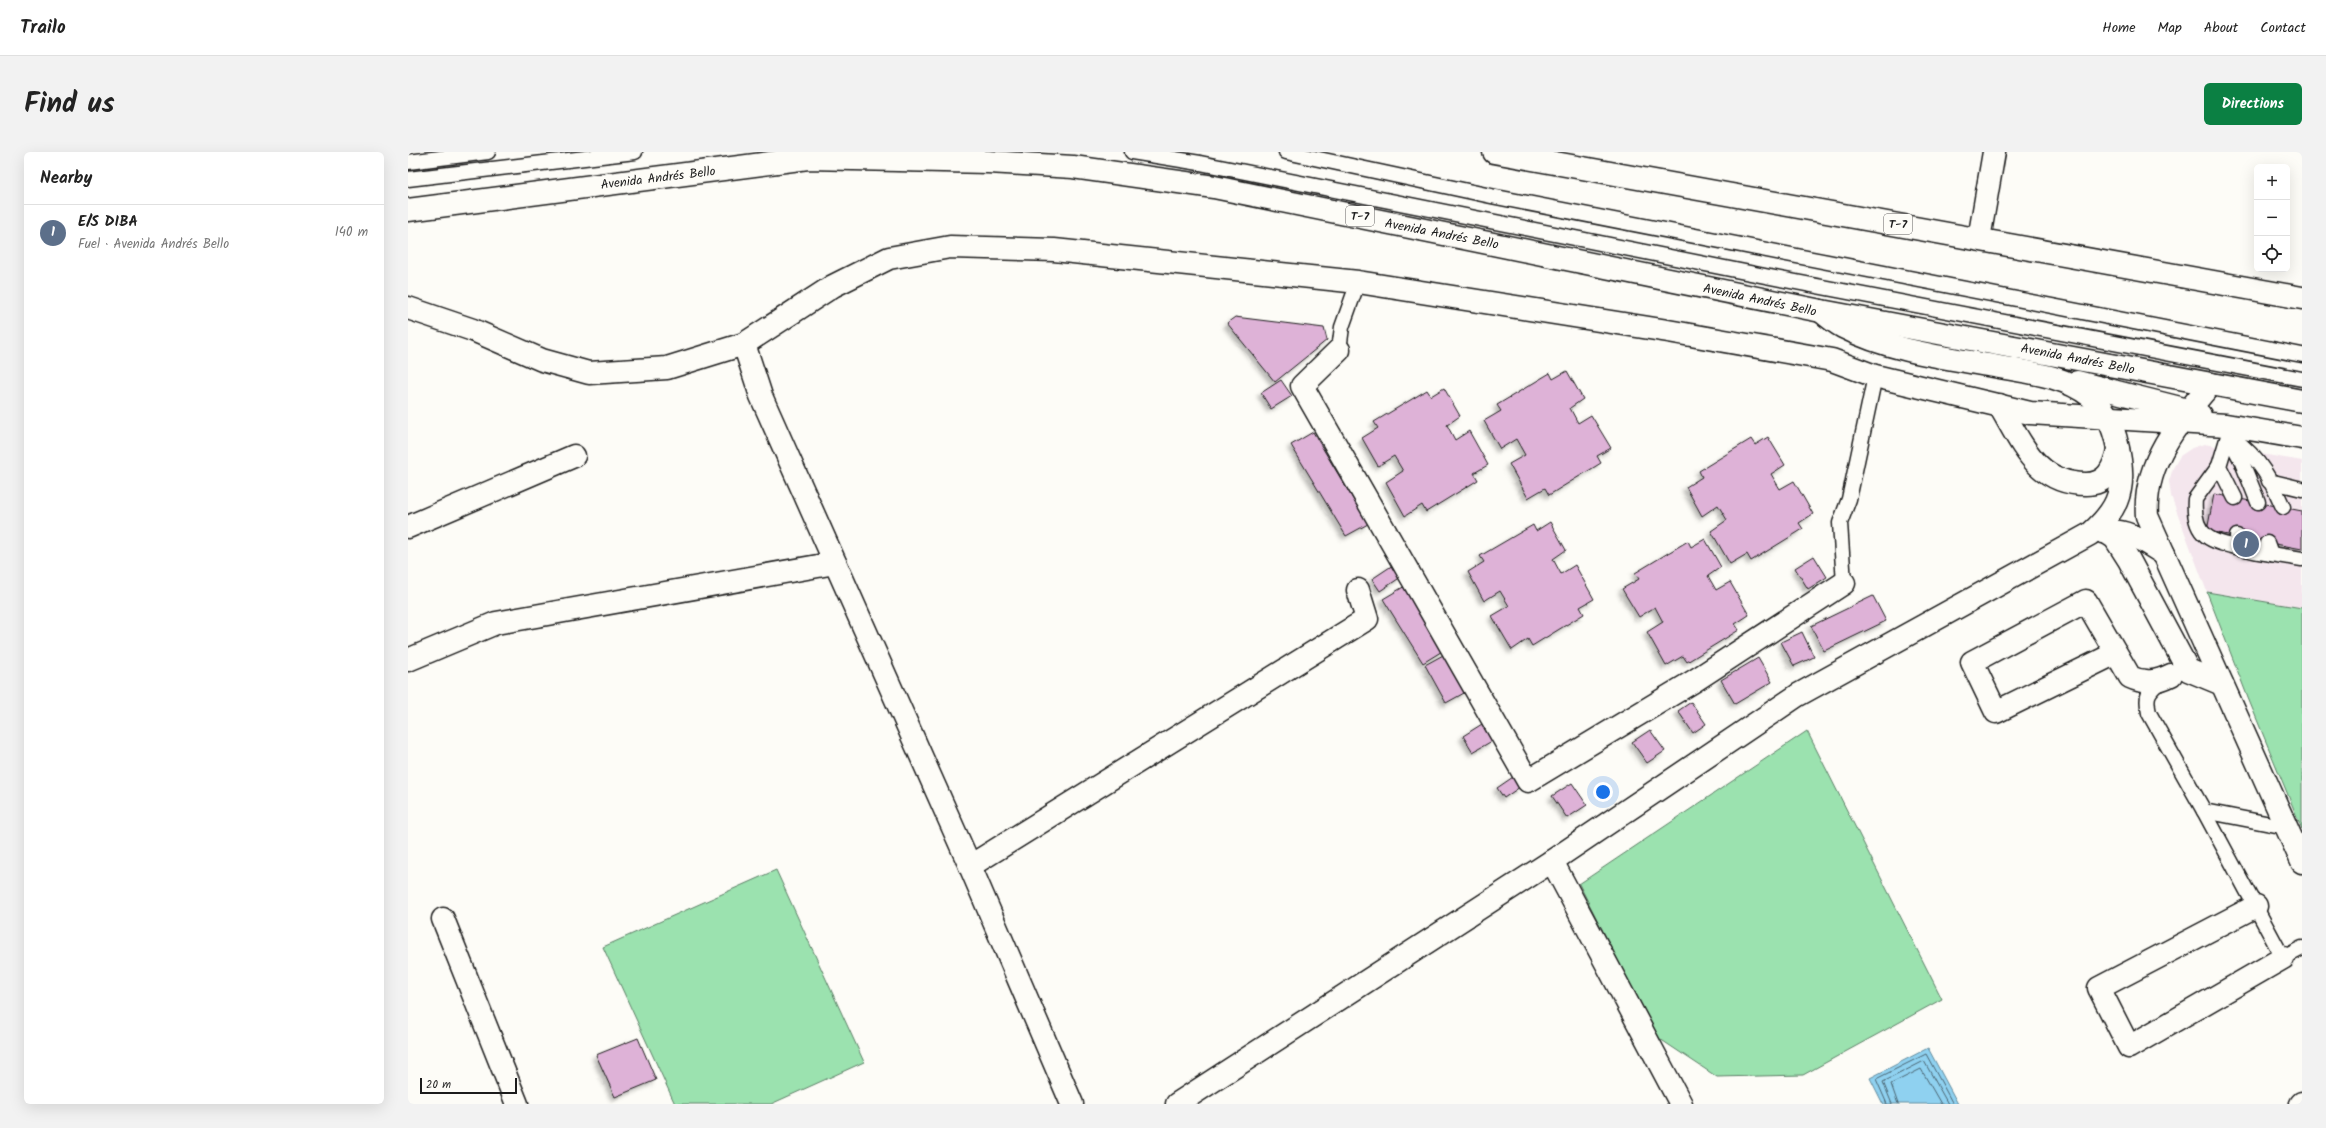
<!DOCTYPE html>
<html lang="en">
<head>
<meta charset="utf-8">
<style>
  body { margin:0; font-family:Kalam,sans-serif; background:#f2f2f2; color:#222 }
  .controls { position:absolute; right:12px; top:12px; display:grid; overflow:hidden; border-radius:6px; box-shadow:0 4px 16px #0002 }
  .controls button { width:36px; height:36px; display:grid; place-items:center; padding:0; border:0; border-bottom:1px solid #e0e0e0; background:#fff; color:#222; font:20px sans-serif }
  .scale { position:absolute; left:12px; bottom:10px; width:97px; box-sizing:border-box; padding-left:4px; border:2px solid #1c1c1c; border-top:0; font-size:11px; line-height:14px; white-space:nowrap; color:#1c1c1c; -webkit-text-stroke:3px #fdfcf7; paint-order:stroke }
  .you { position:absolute; left:1195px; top:640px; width:14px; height:14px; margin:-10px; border:3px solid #fff; border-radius:50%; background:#1a73e8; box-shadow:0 0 0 6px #1a73e833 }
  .badge { display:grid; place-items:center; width:26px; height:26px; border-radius:50%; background:#0b8043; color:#fff; font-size:13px; font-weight:700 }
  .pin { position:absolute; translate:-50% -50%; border:2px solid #fff; box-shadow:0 1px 4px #0006 }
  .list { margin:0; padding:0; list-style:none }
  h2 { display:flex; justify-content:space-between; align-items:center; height:52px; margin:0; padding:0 16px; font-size:17px }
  h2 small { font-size:13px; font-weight:400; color:#767676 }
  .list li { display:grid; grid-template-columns:26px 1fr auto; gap:12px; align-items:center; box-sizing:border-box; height:56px; padding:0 16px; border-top:1px solid #e0e0e0 }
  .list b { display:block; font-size:15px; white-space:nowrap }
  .list p { margin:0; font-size:13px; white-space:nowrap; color:#767676 }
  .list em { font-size:13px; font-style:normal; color:#767676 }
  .icon { flex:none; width:22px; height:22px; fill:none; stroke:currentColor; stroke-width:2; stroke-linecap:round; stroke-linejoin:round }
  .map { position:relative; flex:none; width:1894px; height:952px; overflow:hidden; border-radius:6px }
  header { display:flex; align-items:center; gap:24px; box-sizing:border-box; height:56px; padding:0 20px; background:#fff; border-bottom:1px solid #e0e0e0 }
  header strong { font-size:19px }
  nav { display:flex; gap:22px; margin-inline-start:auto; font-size:14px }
  .intro { display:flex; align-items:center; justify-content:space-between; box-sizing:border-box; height:96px; padding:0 24px }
  h1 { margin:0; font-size:28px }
  .button { padding:10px 18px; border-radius:6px; background:#0b8043; color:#fff; font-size:14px; font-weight:700 }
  main { display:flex; gap:24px; padding:0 24px }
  aside { flex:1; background:#fff; border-radius:6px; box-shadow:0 4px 16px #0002 }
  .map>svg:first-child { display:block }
</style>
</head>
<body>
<header>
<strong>Trailo</strong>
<nav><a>Home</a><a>Map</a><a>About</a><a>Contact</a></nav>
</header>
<div class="intro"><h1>Find us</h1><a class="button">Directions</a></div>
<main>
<aside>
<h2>Nearby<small></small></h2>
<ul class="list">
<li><span class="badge" style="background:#5c6f8a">1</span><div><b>E/S DIBA</b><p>Fuel · Avenida Andrés Bello</p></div><em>140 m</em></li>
</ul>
</aside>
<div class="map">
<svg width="1894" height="952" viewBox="0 0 1894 952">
  <defs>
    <filter id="shadow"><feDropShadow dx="-3.5" dy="3.5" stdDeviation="2" flood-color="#0004"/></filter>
  </defs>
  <rect width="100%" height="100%" fill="#fdfcf7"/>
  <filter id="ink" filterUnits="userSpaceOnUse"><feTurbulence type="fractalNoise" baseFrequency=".025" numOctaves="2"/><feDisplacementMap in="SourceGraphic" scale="8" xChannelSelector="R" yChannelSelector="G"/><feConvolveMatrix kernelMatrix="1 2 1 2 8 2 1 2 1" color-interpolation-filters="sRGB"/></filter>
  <g filter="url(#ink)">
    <polygon fill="#f4e6ed" points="1796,292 1894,309 1894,456 1799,440 1763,344 1761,329 1765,316 1772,304 1784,296"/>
    <g fill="#9be2af" stroke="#5c7f66">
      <polygon points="1799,440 1894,456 1894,677 1840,546"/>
      <polygon points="1399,579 1534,847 1395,923 1309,925 1249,885 1171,732"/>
      <polygon points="368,718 456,910 363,952 267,952 195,795"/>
    </g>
    <polygon fill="#8fd1f0" stroke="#61899b" points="1520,896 1550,952 1475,952 1462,926"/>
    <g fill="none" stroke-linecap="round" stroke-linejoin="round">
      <g stroke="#4a6471" stroke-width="1">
        <polyline points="1479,952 1468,927 1518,902 1545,952"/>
        <polyline points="1484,952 1475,930 1516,909 1540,952"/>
        <polyline points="1490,952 1483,932 1513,917 1533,952"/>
      </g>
    </g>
    <g fill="#deb2d7" stroke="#1c1c1c" filter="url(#shadow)">
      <polygon points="827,165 916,176 919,188 867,230 819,171"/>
      <polygon points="1159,219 1175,247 1162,256 1170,271 1183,263 1203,296 1189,304 1193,311 1141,343 1137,336 1120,346 1101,312 1117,303 1108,287 1092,297 1076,269 1093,259 1089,253 1142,221 1145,227"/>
      <polygon points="873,228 884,244 863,257 853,241"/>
      <polygon points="1036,236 1052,264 1039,273 1047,288 1061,279 1080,313 1066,321 1070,328 1018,360 1014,353 997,364 978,330 995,319 986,304 970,314 954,286 970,276 966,270 1019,238 1023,244"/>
      <polygon points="905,280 960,372 938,384 883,293"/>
      <polygon points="1360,285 1377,313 1363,322 1372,337 1386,329 1405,362 1391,371 1395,377 1343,409 1339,402 1322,412 1303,379 1319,368 1310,353 1294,364 1278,335 1294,325 1291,319 1343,287 1347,293"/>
      <polygon points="1806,342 1894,359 1894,397 1799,379"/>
      <polygon points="1142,370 1158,398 1145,407 1153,422 1167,413 1186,447 1172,455 1176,462 1124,494 1120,487 1104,498 1084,464 1101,454 1092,439 1076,449 1060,420 1076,410 1072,404 1125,373 1128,379"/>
      <polygon points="1297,387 1313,415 1300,424 1308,438 1322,430 1341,463 1327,472 1331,478 1279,510 1275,504 1258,514 1239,480 1255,470 1247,455 1231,465 1214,437 1231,427 1227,421 1280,389 1283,395"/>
      <polygon points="1406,404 1419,425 1400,437 1387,416"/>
      <polygon points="985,413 993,425 972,439 964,427"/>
      <polygon points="997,434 1036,498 1015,511 975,447"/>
      <polygon points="1465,444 1478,469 1416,499 1403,474"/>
      <polygon points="1394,480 1406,505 1386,514 1373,490"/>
      <polygon points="1037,502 1058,540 1038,551 1017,513"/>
      <polygon points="1350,506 1364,530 1327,552 1313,528"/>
      <polygon points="1283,550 1298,572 1285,581 1270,559"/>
      <polygon points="1074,572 1084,589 1065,600 1055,584"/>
      <polygon points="1242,578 1257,599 1239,611 1224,590"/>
      <polygon points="1105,625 1112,635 1096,646 1089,636"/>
      <polygon points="1164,631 1179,653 1159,666 1144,644"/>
      <polygon points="230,886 248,928 207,945 188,903"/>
    </g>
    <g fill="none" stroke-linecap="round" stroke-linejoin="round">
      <defs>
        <g id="lane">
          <polyline points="724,0 792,11 1357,124 1894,227"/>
          <polyline points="878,0 1083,44 1894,203"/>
          <polyline points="0,10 80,0"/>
          <polyline points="0,27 227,0"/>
          <polyline points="931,198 934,175 950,130"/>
          <polyline points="1822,287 1833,308 1850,350"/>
          <path d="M1811,314L1787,347C1784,387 1805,390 1837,397"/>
          <polyline points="1861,329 1894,337"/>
          <path d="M1827,346L1811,314L1820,284C1846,298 1864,329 1875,355"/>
          <path d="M1829,384C1831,401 1850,399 1863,402"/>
          <polyline points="1859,391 1863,402 1894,407"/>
          <polyline points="1436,431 1432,371 1441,347 1467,224"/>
          <path d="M1753,528C1740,540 1737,543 1741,561L1796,659L1878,675"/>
          <polyline points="1796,659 1875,806 1894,796"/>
        </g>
        <g id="street">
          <polyline points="1571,87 1586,0"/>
          <polyline points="0,156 65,178 134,208 181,221 259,216 336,192 425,134 481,106 542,95 646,98 950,130 1260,179 1424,208 1467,224 1622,261 1818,273 1894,286"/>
          <polyline points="336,192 353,244 562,714 664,952"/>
          <polyline points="931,198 894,234 1120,629 1286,529 1436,431"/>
          <polyline points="1669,230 1772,256 1792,263"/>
          <path d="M1803,232C1771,268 1735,312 1739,364L1894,710"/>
          <path d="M1591,253C1614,291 1628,332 1678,332C1699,332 1706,316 1710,298"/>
          <polyline points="0,375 166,304"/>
          <path d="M1695,380C1719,376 1738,391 1756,402"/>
          <polyline points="1698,380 1707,386 1721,408 1780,518 1814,532"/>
          <path d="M1708,501L1588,560L1564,510L1678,449L1722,525C1737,532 1749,530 1763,523"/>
          <polyline points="0,508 88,471 427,411"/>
          <polyline points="1144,709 1273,952"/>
          <polyline points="562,714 959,467 950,438"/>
          <polyline points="1848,754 1691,836 1721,895 1875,806"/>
          <polyline points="35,767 109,952"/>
          <path d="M769,952L1144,709L1390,543L1682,382C1707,360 1717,342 1712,308C1709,286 1701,258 1682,244C1658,225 1626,221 1597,216C1543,206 1484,200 1435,175C1427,171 1420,165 1413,159"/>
          <polyline points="1893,952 1894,951"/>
        </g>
        <g id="highway">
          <polyline points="1086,0 1894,146"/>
          <polyline points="0,58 400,6 580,10 665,15 806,35 1413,159 1894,249"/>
        </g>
      </defs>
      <use href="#lane" stroke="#1c1c1c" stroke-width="17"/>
      <use href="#street" stroke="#1c1c1c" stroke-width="25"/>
      <use href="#highway" stroke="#1c1c1c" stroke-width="25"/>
      <use href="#lane" stroke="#fdfcf7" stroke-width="14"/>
      <use href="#street" stroke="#fdfcf7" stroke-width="22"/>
      <use href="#highway" stroke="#fdfcf7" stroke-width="22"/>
    </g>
  </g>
  <g text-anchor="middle" stroke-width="3" stroke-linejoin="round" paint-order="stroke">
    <g fill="#fdfcf7" stroke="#605f5e" stroke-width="1">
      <rect x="938" y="54" width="28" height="20" rx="3"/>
      <rect x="1476" y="62" width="28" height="20" rx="3"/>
    </g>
    <g font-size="12" font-weight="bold" fill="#1c1c1c">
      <text x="952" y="68">T-7</text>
      <text x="1490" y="76">T-7</text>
    </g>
    <g font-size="13" fill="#1c1c1c" stroke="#fdfcf7">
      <text transform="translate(250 25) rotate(-7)" y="5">Avenida Andrés Bello</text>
      <text transform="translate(1034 81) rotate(11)" y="5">Avenida Andrés Bello</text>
      <text transform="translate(1352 147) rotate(12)" y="5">Avenida Andrés Bello</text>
      <text transform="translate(1670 206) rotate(11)" y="5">Avenida Andrés Bello</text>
    </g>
  </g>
</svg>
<div class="controls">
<button>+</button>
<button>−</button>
<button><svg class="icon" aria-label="locate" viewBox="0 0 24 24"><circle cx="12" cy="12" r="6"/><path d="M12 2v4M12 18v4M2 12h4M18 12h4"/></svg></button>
</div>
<div class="scale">20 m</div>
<div class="you"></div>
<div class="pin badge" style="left:1838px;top:392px;background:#5c6f8a">1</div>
</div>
</main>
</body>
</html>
